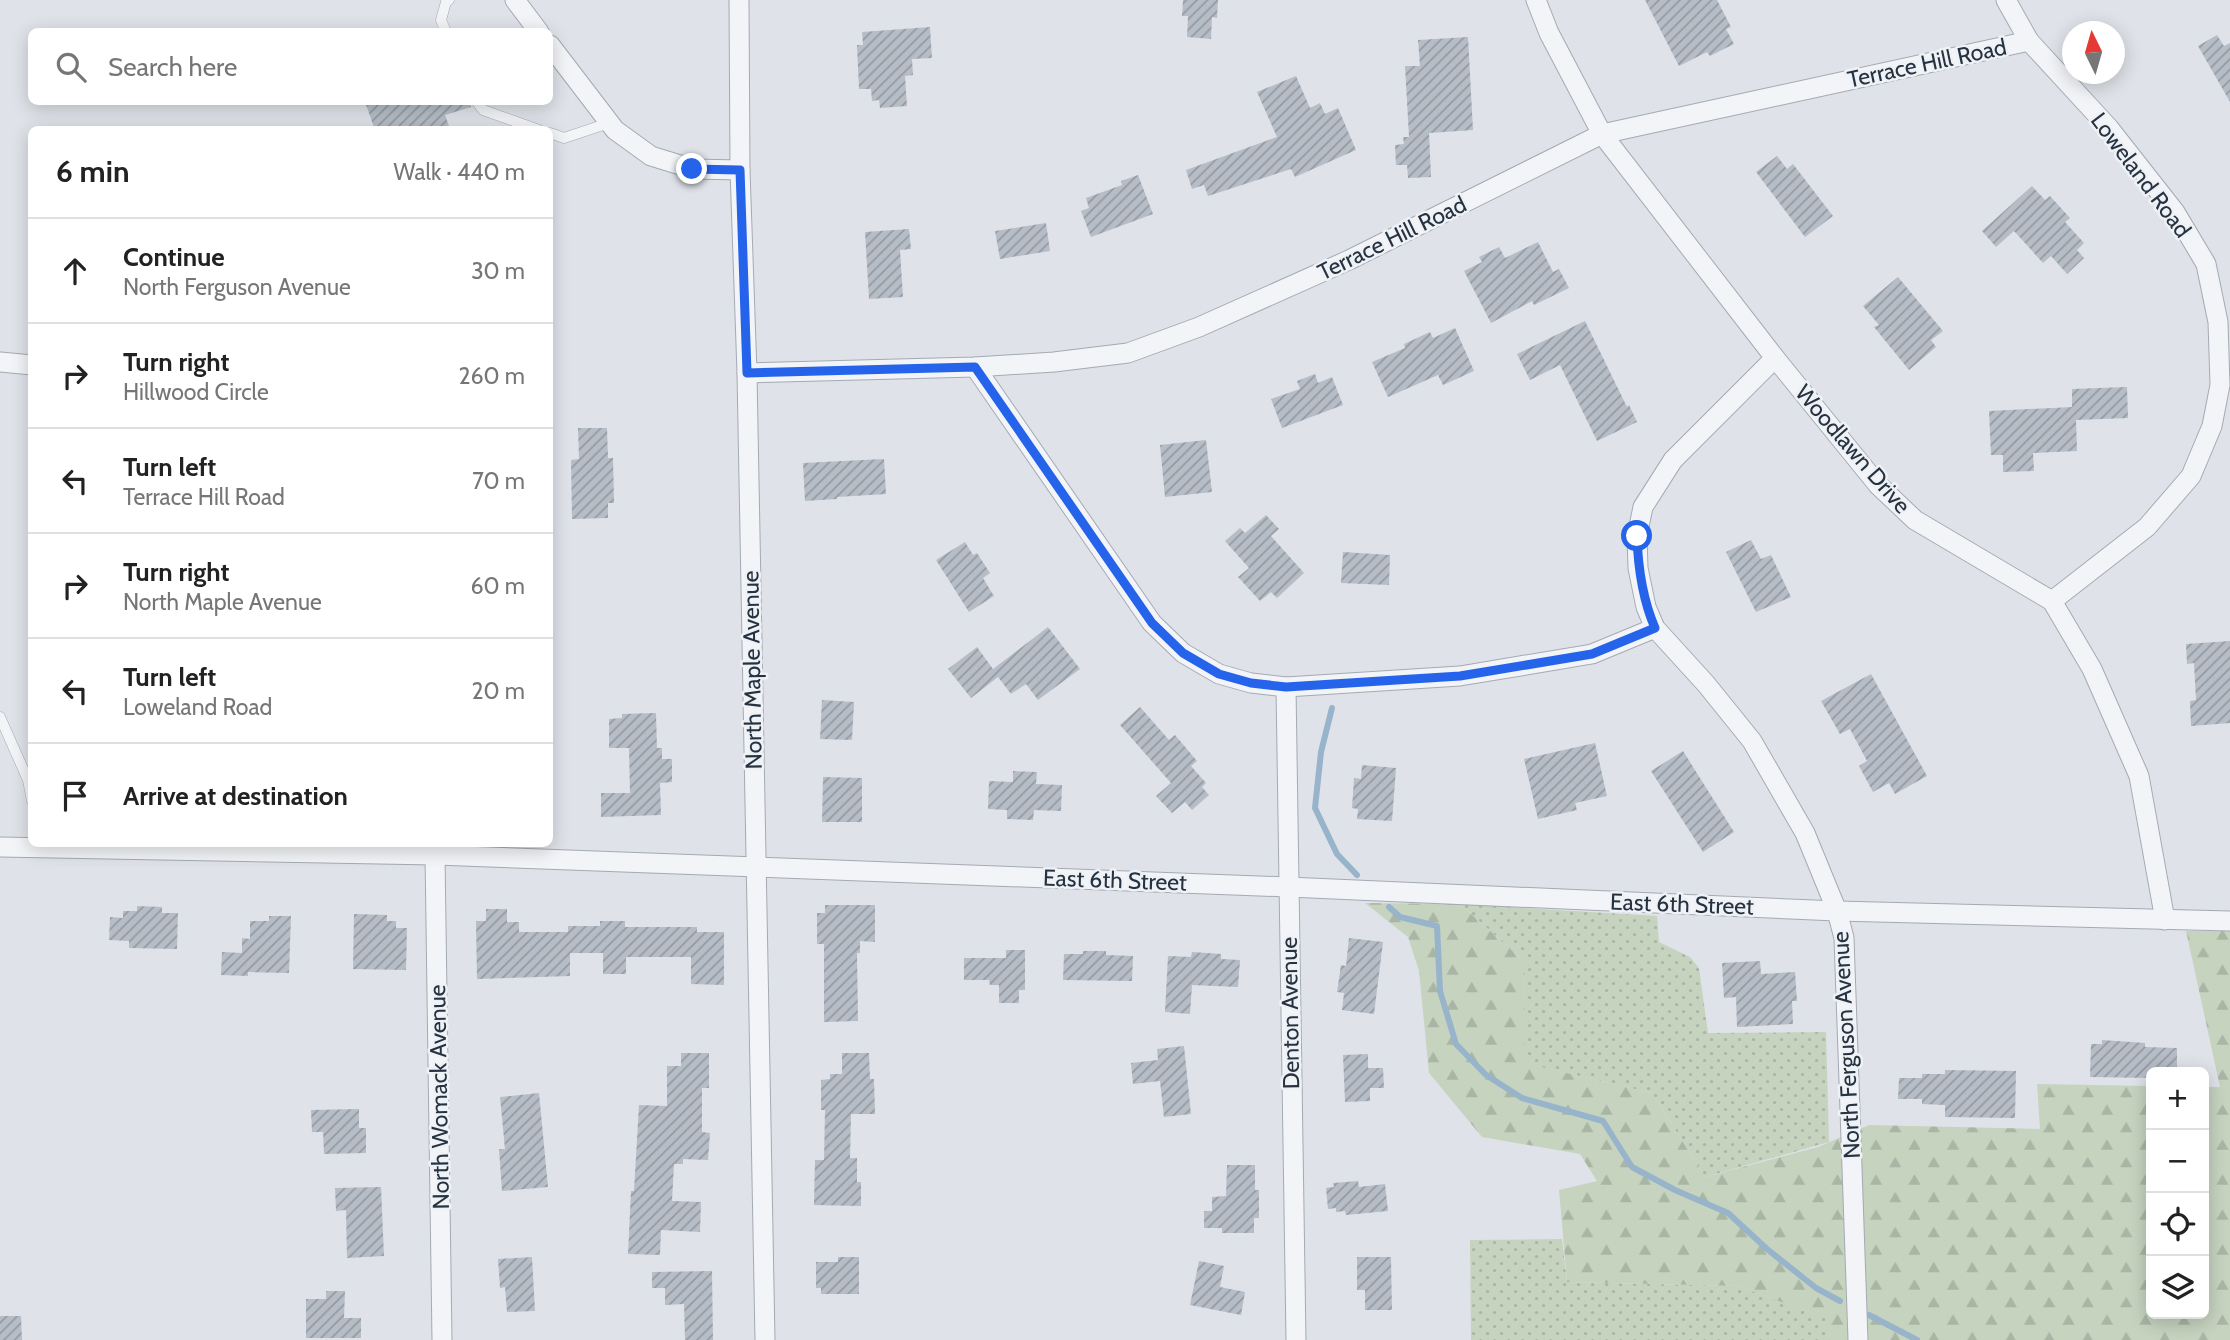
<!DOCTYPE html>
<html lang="en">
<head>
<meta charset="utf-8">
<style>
  body { margin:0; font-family:Cabin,sans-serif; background:#f6f6f6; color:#222 }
  .controls { position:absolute; right:21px; bottom:21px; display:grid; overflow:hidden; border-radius:10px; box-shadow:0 4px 18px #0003 }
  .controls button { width:63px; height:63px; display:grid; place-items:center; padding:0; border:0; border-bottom:2px solid #e0e0e0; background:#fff; color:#222; font:35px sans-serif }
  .compass { position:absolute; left:2062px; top:21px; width:63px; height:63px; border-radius:50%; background:#fff; box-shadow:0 4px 18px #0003; rotate:355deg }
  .stop { position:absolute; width:21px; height:21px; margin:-16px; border:5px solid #2563eb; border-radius:50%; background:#fff }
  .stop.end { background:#2563eb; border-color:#fff; box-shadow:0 2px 7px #0008 }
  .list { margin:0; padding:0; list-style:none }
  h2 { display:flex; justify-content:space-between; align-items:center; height:91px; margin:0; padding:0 28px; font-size:30px }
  h2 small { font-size:23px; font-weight:400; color:#767676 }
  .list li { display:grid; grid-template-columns:46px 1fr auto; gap:21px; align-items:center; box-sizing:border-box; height:105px; padding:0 28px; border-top:2px solid #e0e0e0 }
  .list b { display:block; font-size:26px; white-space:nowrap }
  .list p { margin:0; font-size:23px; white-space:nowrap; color:#767676 }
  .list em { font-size:23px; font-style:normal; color:#767676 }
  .icon { flex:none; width:38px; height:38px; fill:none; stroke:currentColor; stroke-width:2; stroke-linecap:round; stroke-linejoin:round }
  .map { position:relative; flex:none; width:2230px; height:1340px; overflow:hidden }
  .search { position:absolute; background:#fff; box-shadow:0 4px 18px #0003; left:28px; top:28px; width:525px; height:77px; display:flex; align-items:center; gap:18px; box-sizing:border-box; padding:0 24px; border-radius:10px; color:#767676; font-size:26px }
  .panel { position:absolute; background:#fff; box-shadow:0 4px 18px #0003; left:28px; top:126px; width:525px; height:721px; border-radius:10px }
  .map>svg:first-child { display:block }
</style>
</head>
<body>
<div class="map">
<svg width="2230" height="1340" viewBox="0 0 2230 1340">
  <defs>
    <pattern id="grass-dots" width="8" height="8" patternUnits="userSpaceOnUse" patternTransform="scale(1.75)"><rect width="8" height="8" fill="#c6d3bf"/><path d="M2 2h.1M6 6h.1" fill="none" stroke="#aab6a5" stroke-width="1.8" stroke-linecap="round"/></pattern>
    <pattern id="forest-firs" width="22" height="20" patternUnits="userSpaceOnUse" patternTransform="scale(1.75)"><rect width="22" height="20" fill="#c6d3bf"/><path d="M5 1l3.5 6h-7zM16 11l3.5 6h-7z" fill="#aab6a5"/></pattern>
    <pattern id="building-hatch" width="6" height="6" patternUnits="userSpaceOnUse" patternTransform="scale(1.75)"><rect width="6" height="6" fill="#b6bdc6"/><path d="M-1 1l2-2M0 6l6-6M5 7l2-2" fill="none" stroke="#949aa2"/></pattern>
  </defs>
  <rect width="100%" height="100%" fill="#dfe3e9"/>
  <g fill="url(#grass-dots)">
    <polygon points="1460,904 1657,916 1659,942 1690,957 1699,968 1708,1033 1826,1032 1829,1142 1705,1177 1652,1093 1523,1063 1525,962"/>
    <polygon points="1562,1239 1567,1282 1738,1286 1829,1319 1830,1340 1471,1340 1470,1240"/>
  </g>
  <polygon fill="url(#forest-firs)" points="1365,903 1460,904 1525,962 1524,1063 1652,1093 1705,1177 1818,1147 1869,1125 2040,1129 2037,1084 2151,1086 2151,1314 2204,1314 2204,1087 2220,1087 2186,931 2230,931 2230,1340 1830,1340 1828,1319 1738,1286 1567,1282 1559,1190 1597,1181 1580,1154 1482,1137 1429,1073 1419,971 1408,937"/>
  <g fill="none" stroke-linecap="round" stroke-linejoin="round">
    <g stroke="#98b4cb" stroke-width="6">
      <polyline points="1332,708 1321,752 1315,808 1337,854 1357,875"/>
      <polyline points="1389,907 1400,917 1437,926 1440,991 1456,1044 1486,1075 1522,1098 1603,1121 1632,1167 1675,1190 1728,1213 1767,1249 1816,1288 1840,1301"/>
      <polyline points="1869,1315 1917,1340"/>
    </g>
  </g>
  <g fill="url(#building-hatch)">
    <polygon points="1183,0 1218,0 1217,18 1212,17 1211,39 1187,37 1188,16 1182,16"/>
    <polygon points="1645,0 1717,0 1731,27 1726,29 1734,44 1710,56 1707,52 1679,66"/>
    <polygon points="930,27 932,58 912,59 913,75 905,76 907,106 880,108 879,100 872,101 871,89 859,89 857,45 863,45 862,32"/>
    <polygon points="2217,35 2224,46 2230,43 2230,102 2198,46"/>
    <polygon points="1468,37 1473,130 1429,133 1431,177 1408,178 1407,165 1396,165 1395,145 1404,144 1403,137 1409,137 1405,66 1420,66 1418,40"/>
    <polygon points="1296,76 1310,108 1320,103 1325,114 1338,108 1356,150 1295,177 1291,169 1208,196 1204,185 1192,189 1186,170 1277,137 1257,92"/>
    <polygon points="365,102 470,102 471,107 445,115 449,126 437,130 375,130"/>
    <polygon points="1777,156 1787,169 1793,164 1833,216 1805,237 1756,172"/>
    <polygon points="1138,175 1153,214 1091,237 1081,211 1089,208 1086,198 1122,185 1121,181"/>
    <polygon points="2032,186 2045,200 2050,196 2070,218 2065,222 2084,243 2077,250 2084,258 2067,274 2051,256 2043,263 2014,231 1996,247 1982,231"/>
    <polygon points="1046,223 1050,251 1000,259 995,231"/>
    <polygon points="909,229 911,249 900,250 903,297 869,299 865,232"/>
    <polygon points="1538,242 1553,272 1559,269 1569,288 1534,305 1532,301 1491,323 1464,271 1482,262 1479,257 1499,247 1505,258"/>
    <polygon points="1898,277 1943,331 1931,340 1936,347 1909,370 1874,327 1879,325 1863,306"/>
    <polygon points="1585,321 1627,407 1629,405 1637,422 1597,441 1560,365 1530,380 1517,354"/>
    <polygon points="1455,328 1474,371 1443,385 1438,375 1388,397 1372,362 1405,348 1404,344 1430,332 1433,338"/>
    <polygon points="1315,374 1318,383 1332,377 1343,405 1282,428 1271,399 1300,389 1297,381"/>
    <polygon points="2127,387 2128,418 2076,420 2077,451 2033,453 2034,471 2003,472 2003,455 1991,455 1989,411 2072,407 2072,389"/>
    <polygon points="578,428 607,428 608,458 613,458 614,503 608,503 608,518 572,519 571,460 579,459"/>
    <polygon points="1206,440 1212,492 1165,497 1160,445"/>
    <polygon points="884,459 886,494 837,497 837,499 805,501 803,463"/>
    <polygon points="1266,515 1279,529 1271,536 1304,573 1277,598 1271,592 1260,601 1238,577 1249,568 1225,541 1240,528 1245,533"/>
    <polygon points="1751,540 1761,559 1771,555 1791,597 1756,612 1726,552"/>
    <polygon points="965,542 973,555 977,553 990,573 983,578 994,596 969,612 936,560"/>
    <polygon points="1343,552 1390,555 1389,585 1341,583"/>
    <polygon points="1048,627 1080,669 1038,700 1026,684 1011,694 998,677 971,698 948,669 977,647 993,669"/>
    <polygon points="2230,641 2230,723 2191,726 2190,701 2196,700 2194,663 2187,664 2186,644"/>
    <polygon points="1871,674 1927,776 1895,794 1889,783 1873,792 1859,766 1867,761 1850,729 1840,734 1821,701"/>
    <polygon points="822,700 854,702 852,740 820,739"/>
    <polygon points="1140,707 1169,740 1175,735 1197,761 1191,766 1206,783 1202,787 1209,795 1192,810 1185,802 1172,813 1156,796 1171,783 1120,725"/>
    <polygon points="656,713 657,748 662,748 662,759 672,759 672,782 660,783 661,815 601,817 601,793 630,793 629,748 609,748 609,719 622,718 622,714"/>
    <polygon points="1595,743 1607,796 1575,803 1577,810 1538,819 1524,759"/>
    <polygon points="1683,751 1734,832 1703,852 1651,771"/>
    <polygon points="1362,765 1396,768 1392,821 1357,819 1358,809 1352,808 1354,778 1361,779"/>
    <polygon points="1013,771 1037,772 1036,784 1062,785 1061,811 1034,810 1033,820 1007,819 1007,810 988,809 989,781 1013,782"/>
    <polygon points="823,777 862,778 862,822 822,822"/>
    <polygon points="825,905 875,905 875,942 860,941 860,953 857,953 858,1021 824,1022 824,944 817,944 817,913 825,913"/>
    <polygon points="137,906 162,907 162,913 178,913 177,949 129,948 129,941 109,940 110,917 123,918 123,911 137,911"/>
    <polygon points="486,909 507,909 507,922 519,922 519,932 568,932 568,926 600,926 600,921 625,921 625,927 697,927 697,932 724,932 724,985 691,984 691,957 626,957 626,974 603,974 603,953 570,953 570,976 477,979 476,921 486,921"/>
    <polygon points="354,914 387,915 387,921 396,921 396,928 407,928 406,970 353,969"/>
    <polygon points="269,916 291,916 289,973 248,972 248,976 221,975 222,952 242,953 242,938 250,939 250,921 269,921"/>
    <polygon points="1349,938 1383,942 1374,1014 1342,1010 1344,993 1337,992 1341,965 1346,966"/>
    <polygon points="1006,950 1025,950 1025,990 1019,990 1019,1003 999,1003 999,985 990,985 989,980 964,980 964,958 1006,958"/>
    <polygon points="1083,951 1106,951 1106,955 1133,956 1132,981 1063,980 1064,954 1083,954"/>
    <polygon points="1192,952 1221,954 1221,959 1240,960 1238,987 1192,985 1190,1014 1165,1012 1168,956 1191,957"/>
    <polygon points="1760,961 1761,974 1795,972 1797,1001 1792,1001 1793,1024 1737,1027 1736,997 1724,998 1722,963"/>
    <polygon points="2102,1040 2145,1043 2145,1047 2177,1048 2177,1072 2151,1072 2151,1078 2090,1077 2091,1044 2102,1044"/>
    <polygon points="1184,1046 1191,1114 1164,1117 1160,1081 1133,1084 1131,1063 1158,1060 1157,1049"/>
    <polygon points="681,1053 709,1053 709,1088 702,1088 702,1132 710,1133 708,1160 683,1159 683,1164 674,1164 672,1201 701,1202 700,1232 661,1230 660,1255 628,1254 631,1191 634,1191 639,1105 667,1106 667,1066 681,1066"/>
    <polygon points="842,1053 869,1053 870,1079 874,1079 875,1114 851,1114 850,1158 857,1158 857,1182 861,1182 861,1206 814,1205 815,1160 824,1160 825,1110 821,1110 821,1080 830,1079 830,1074 842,1074"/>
    <polygon points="1368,1054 1368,1068 1383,1068 1384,1088 1370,1088 1370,1101 1345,1102 1343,1055"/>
    <polygon points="1945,1070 2016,1071 2015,1118 1945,1117 1945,1105 1922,1104 1922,1099 1898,1099 1899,1078 1922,1078 1922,1074 1945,1074"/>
    <polygon points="539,1093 548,1187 502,1191 499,1149 505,1149 500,1097"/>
    <polygon points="359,1109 359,1128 366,1128 366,1153 324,1154 323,1132 312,1132 311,1110"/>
    <polygon points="1227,1165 1255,1165 1255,1190 1259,1190 1259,1218 1254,1218 1254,1233 1222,1233 1222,1228 1204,1228 1204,1211 1212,1211 1212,1197 1226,1196"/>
    <polygon points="1358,1181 1359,1187 1385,1184 1388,1211 1346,1215 1345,1211 1336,1212 1336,1208 1328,1209 1326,1188 1334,1187 1333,1183"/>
    <polygon points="381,1187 384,1256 347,1258 346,1210 336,1211 335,1188"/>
    <polygon points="532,1257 535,1311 507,1312 505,1287 500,1288 498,1259"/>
    <polygon points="838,1257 859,1257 859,1294 821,1294 821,1288 816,1288 816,1262 838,1262"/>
    <polygon points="1357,1257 1391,1257 1392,1310 1365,1310 1365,1290 1357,1290"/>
    <polygon points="1199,1261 1224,1266 1220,1287 1245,1292 1241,1315 1190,1305"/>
    <polygon points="712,1271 713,1340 685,1340 684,1304 665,1305 665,1288 652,1288 652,1272"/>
    <polygon points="326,1291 345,1291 344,1318 361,1318 361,1338 306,1338 306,1299 326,1299"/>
    <polygon points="0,1316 21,1316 22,1340 0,1340"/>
  </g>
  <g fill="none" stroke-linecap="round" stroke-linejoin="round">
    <defs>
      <g id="service">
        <polyline points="446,32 441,20 446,2 449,0"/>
        <polyline points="477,102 483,110 539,130"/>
        <polyline points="550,133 564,138 609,123"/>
        <polyline points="0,717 28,780 32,801"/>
      </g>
      <g id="minor">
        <polyline points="515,0 539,32"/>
        <polyline points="739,0 740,170 747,373 765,1340"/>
        <polyline points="1536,0 1549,33 1602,134 1775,358 1878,485 1915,520 2052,601 2092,669 2139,776 2165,920"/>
        <polyline points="2006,0 2029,41 2109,128 2175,212 2206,264 2218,322 2220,385 2212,426 2191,476 2147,527 2052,601"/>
        <polyline points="550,45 615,130 651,156 693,169 740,170"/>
        <polyline points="1775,358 1673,460 1643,507 1637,536 1638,568 1646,607 1655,628 1706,684 1752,741 1805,833 1837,911 1844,938 1858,1340"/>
        <polyline points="0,362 32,365"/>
        <polyline points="975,367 1152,623 1183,653 1219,674 1251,683 1286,687 1460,676 1592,654 1655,628"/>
        <polyline points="747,373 975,367 1054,362 1128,353 1199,327 1349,260 1602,134 2029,41"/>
        <polyline points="1286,687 1296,1340"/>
        <polyline points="0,847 435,855 1288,887 1837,911 2230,921"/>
        <polyline points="435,855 442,1340"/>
      </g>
    </defs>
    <use href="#service" stroke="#a4aab3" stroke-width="11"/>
    <use href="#minor" stroke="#a4aab3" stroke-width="21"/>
    <use href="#service" stroke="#f2f4f7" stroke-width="10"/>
    <use href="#minor" stroke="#f2f4f7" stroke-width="19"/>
  </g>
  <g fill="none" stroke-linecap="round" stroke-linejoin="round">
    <path stroke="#2563eb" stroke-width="9" d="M692,169L740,170L747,373L975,367L1152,623L1183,653L1219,674L1251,683L1286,687L1460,676L1592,654L1655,628C1642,598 1638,568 1637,536"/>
  </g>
  <g text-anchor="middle" stroke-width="5" stroke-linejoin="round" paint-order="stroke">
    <g font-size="23" fill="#273240" stroke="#eef2f6">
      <text transform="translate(1927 63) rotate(-12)" y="8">Terrace Hill Road</text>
      <text transform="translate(2141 175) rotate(53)" y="8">Loweland Road</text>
      <text transform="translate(1392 238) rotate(-26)" y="8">Terrace Hill Road</text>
      <text transform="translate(1853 449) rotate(49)" y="8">Woodlawn Drive</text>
      <text transform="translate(752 670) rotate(-91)" y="8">North Maple Avenue</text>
      <text transform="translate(1115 880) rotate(2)" y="8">East 6th Street</text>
      <text transform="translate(1682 904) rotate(2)" y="8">East 6th Street</text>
      <text transform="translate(1290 1013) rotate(-91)" y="8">Denton Avenue</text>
      <text transform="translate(1846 1045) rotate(-93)" y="8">North Ferguson Avenue</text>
      <text transform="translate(439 1097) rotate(-91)" y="8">North Womack Avenue</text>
    </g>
  </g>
</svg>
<div class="controls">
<button>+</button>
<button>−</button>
<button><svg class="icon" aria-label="locate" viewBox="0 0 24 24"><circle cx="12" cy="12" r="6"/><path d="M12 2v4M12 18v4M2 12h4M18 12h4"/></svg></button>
<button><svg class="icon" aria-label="layers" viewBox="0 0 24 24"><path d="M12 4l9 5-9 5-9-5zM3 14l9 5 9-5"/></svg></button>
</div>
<svg class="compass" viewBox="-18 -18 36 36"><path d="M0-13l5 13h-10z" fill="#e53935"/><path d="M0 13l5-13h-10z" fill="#767676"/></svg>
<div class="stop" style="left:1637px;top:536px"></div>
<div class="stop end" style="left:692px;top:169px"></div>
<div class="search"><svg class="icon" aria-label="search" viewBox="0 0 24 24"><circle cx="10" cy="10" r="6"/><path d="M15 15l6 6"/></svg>Search here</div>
<section class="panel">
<h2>6 min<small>Walk · 440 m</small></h2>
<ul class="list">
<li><svg class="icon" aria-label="ahead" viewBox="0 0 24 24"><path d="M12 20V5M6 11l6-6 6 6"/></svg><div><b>Continue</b><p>North Ferguson Avenue</p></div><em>30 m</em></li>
<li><svg class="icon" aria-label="right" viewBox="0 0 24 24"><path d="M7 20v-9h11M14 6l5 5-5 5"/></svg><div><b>Turn right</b><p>Hillwood Circle</p></div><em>260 m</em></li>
<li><svg class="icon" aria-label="left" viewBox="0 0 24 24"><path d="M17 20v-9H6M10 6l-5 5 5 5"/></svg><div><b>Turn left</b><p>Terrace Hill Road</p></div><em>70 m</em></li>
<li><svg class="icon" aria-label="right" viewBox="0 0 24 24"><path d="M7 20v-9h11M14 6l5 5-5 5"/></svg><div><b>Turn right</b><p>North Maple Avenue</p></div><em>60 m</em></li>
<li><svg class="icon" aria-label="left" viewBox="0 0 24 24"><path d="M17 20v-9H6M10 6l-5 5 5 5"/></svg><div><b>Turn left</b><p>Loweland Road</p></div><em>20 m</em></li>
<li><svg class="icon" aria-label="arrive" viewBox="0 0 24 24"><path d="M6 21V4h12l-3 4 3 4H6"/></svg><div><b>Arrive at destination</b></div></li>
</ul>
</section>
</div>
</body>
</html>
